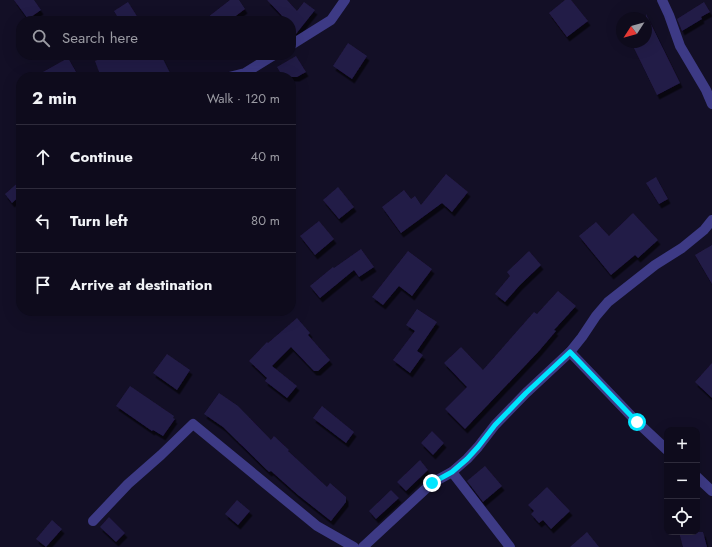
<!DOCTYPE html>
<html lang="en">
<head>
<meta charset="utf-8">
<style>
  body { margin:0; font-family:Jost,sans-serif; background:#171425; color:#f1f3f6 }
  .controls { position:absolute; right:12px; bottom:12px; display:grid; overflow:hidden; border-radius:8px; box-shadow:0 4px 16px #0002 }
  .controls button { width:36px; height:36px; display:grid; place-items:center; padding:0; border:0; border-bottom:1px solid #2e2b3b; background:#0e0b1c; color:#f1f3f6; font:20px sans-serif }
  .compass { position:absolute; left:616px; top:12px; width:36px; height:36px; border-radius:50%; background:#0e0b1c; box-shadow:0 4px 16px #0002; rotate:234deg }
  .stop { position:absolute; width:12px; height:12px; margin:-9px; border:3px solid #00e5ff; border-radius:50%; background:#fff }
  .stop.end { background:#00e5ff; border-color:#fff; box-shadow:0 1px 4px #0008 }
  .list { margin:0; padding:0; list-style:none }
  h2 { display:flex; justify-content:space-between; align-items:center; height:52px; margin:0; padding:0 16px; font-size:17px }
  h2 small { font-size:13px; font-weight:400; color:#9b9ba3 }
  .list li { display:grid; grid-template-columns:26px 1fr auto; gap:12px; align-items:center; box-sizing:border-box; height:64px; padding:0 16px; border-top:1px solid #2e2b3b }
  .list b { display:block; font-size:15px; white-space:nowrap }
  .list em { font-size:13px; font-style:normal; color:#9b9ba3 }
  .icon { flex:none; width:22px; height:22px; fill:none; stroke:currentColor; stroke-width:2; stroke-linecap:round; stroke-linejoin:round }
  .map { position:relative; flex:none; width:712px; height:547px; overflow:hidden }
  .search { position:absolute; background:#0e0b1c; box-shadow:0 4px 16px #0002; left:16px; top:16px; width:280px; height:44px; display:flex; align-items:center; gap:10px; box-sizing:border-box; padding:0 14px; border-radius:16px; color:#9b9ba3; font-size:15px }
  .panel { position:absolute; background:#0e0b1c; box-shadow:0 4px 16px #0002; left:16px; top:72px; width:280px; height:244px; border-radius:16px }
  .map>svg:first-child { display:block }
</style>
</head>
<body>
<div class="map">
<svg width="712" height="547" viewBox="0 0 712 547">
  <defs>
    <filter id="shadow"><feDropShadow dx="2.5" dy="4.5" stdDeviation="0" flood-color="#0009"/></filter>
  </defs>
  <rect width="100%" height="100%" fill="#130f26"/>
  <g fill="#241b47" filter="url(#shadow)">
    <polygon points="14,0 34,0 41,10 28,19"/>
    <polygon points="230,0 239,0 245,9 229,21 203,21"/>
    <polygon points="267,0 287,0 297,11 304,2 315,10 296,34 291,37 291,21 287,21"/>
    <polygon points="565,0 571,0 588,21 567,37 549,13"/>
    <polygon points="128,2 140,21 120,21 114,11"/>
    <polygon points="704,2 710,12 701,17 702,19 682,31 677,19"/>
    <polygon points="646,14 680,83 657,95 631,42 646,42"/>
    <polygon points="348,43 367,56 352,79 333,66"/>
    <polygon points="110,55 161,55 172,77 101,77 95,61"/>
    <polygon points="296,56 306,72 297,77 283,77 277,67"/>
    <polygon points="68,58 79,77 34,77"/>
    <polygon points="446,174 468,192 452,212 442,203 401,233 382,207 404,190 411,199 415,196 421,205"/>
    <polygon points="656,177 668,199 659,204 646,183"/>
    <polygon points="21,180 21,195 12,203 5,194"/>
    <polygon points="338,187 354,207 339,219 323,200"/>
    <polygon points="633,213 658,240 638,258 635,255 611,275 579,236 596,222 609,236"/>
    <polygon points="319,221 334,239 315,255 300,236"/>
    <polygon points="712,245 712,284 695,255"/>
    <polygon points="361,249 374,267 359,277 354,270 320,298 310,286 333,267 334,268"/>
    <polygon points="408,251 432,269 412,296 399,286 383,305 372,297"/>
    <polygon points="529,251 541,265 520,285 505,302 495,294 510,276 507,272"/>
    <polygon points="558,291 576,306 554,330 556,331 539,351 465,429 445,409 467,387 444,363 461,347 483,370 534,312 537,314"/>
    <polygon points="417,309 437,322 417,351 423,355 410,373 393,360 415,331 406,325"/>
    <polygon points="297,318 310,333 308,335 330,360 318,371 314,371 291,347 272,366 297,386 287,398 265,381 267,378 249,361 267,342 268,343"/>
    <polygon points="167,354 190,370 177,390 153,373"/>
    <polygon points="712,363 712,398 695,382"/>
    <polygon points="130,386 174,416 173,418 175,419 163,436 153,430 152,431 116,406"/>
    <polygon points="219,393 238,406 271,440 274,436 289,450 288,451 327,487 330,483 346,497 346,502 331,521 298,495 271,471 269,472 223,427 204,414"/>
    <polygon points="322,406 354,432 346,443 313,418"/>
    <polygon points="432,431 444,443 433,455 421,443"/>
    <polygon points="420,460 428,470 406,491 397,482"/>
    <polygon points="485,466 502,486 483,502 467,481"/>
    <polygon points="547,487 570,511 551,529 543,520 539,523 531,514 534,511 528,505"/>
    <polygon points="391,490 399,498 376,519 369,511"/>
    <polygon points="237,500 250,511 238,525 225,514"/>
    <polygon points="109,517 125,533 116,542 100,527"/>
    <polygon points="52,520 62,529 46,547 36,539"/>
    <polygon points="587,532 599,547 570,547"/>
    <polygon points="679,532 703,532 707,547 683,547"/>
  </g>
  <g fill="none" stroke-linecap="round" stroke-linejoin="round">
    <g stroke="#3d3a85" stroke-width="10">
      <polyline points="662,0 669,15 680,46 706,90 712,104"/>
      <polyline points="291,45 331,20 345,0"/>
      <polyline points="229,77 245,73 274,55"/>
      <polyline points="570,352 637,422 667,450"/>
      <polyline points="452,472 510,547"/>
      <polyline points="697,477 712,491"/>
      <polyline points="93,521 128,484 161,455 193,424 317,526 354,547"/>
      <polyline points="363,547 432,483 452,472 467,459 478,447 495,425 526,393 570,352 582,337 596,316 608,302 655,265 682,248 704,230 712,220"/>
    </g>
  </g>
  <g fill="none" stroke-linecap="round" stroke-linejoin="round">
    <polyline stroke="#00e5ff" stroke-width="5" points="432,483 452,472 467,459 478,447 495,425 526,393 570,352 637,422"/>
  </g>
</svg>
<div class="controls">
<button>+</button>
<button>−</button>
<button><svg class="icon" aria-label="locate" viewBox="0 0 24 24"><circle cx="12" cy="12" r="6"/><path d="M12 2v4M12 18v4M2 12h4M18 12h4"/></svg></button>
</div>
<svg class="compass" viewBox="-18 -18 36 36"><path d="M0-13l5 13h-10z" fill="#e53935"/><path d="M0 13l5-13h-10z" fill="#9b9ba3"/></svg>
<div class="stop" style="left:637px;top:422px"></div>
<div class="stop end" style="left:432px;top:483px"></div>
<div class="search"><svg class="icon" aria-label="search" viewBox="0 0 24 24"><circle cx="10" cy="10" r="6"/><path d="M15 15l6 6"/></svg>Search here</div>
<section class="panel">
<h2>2 min<small>Walk · 120 m</small></h2>
<ul class="list">
<li><svg class="icon" aria-label="ahead" viewBox="0 0 24 24"><path d="M12 20V5M6 11l6-6 6 6"/></svg><div><b>Continue</b></div><em>40 m</em></li>
<li><svg class="icon" aria-label="left" viewBox="0 0 24 24"><path d="M17 20v-9H6M10 6l-5 5 5 5"/></svg><div><b>Turn left</b></div><em>80 m</em></li>
<li><svg class="icon" aria-label="arrive" viewBox="0 0 24 24"><path d="M6 21V4h12l-3 4 3 4H6"/></svg><div><b>Arrive at destination</b></div></li>
</ul>
</section>
</div>
</body>
</html>
